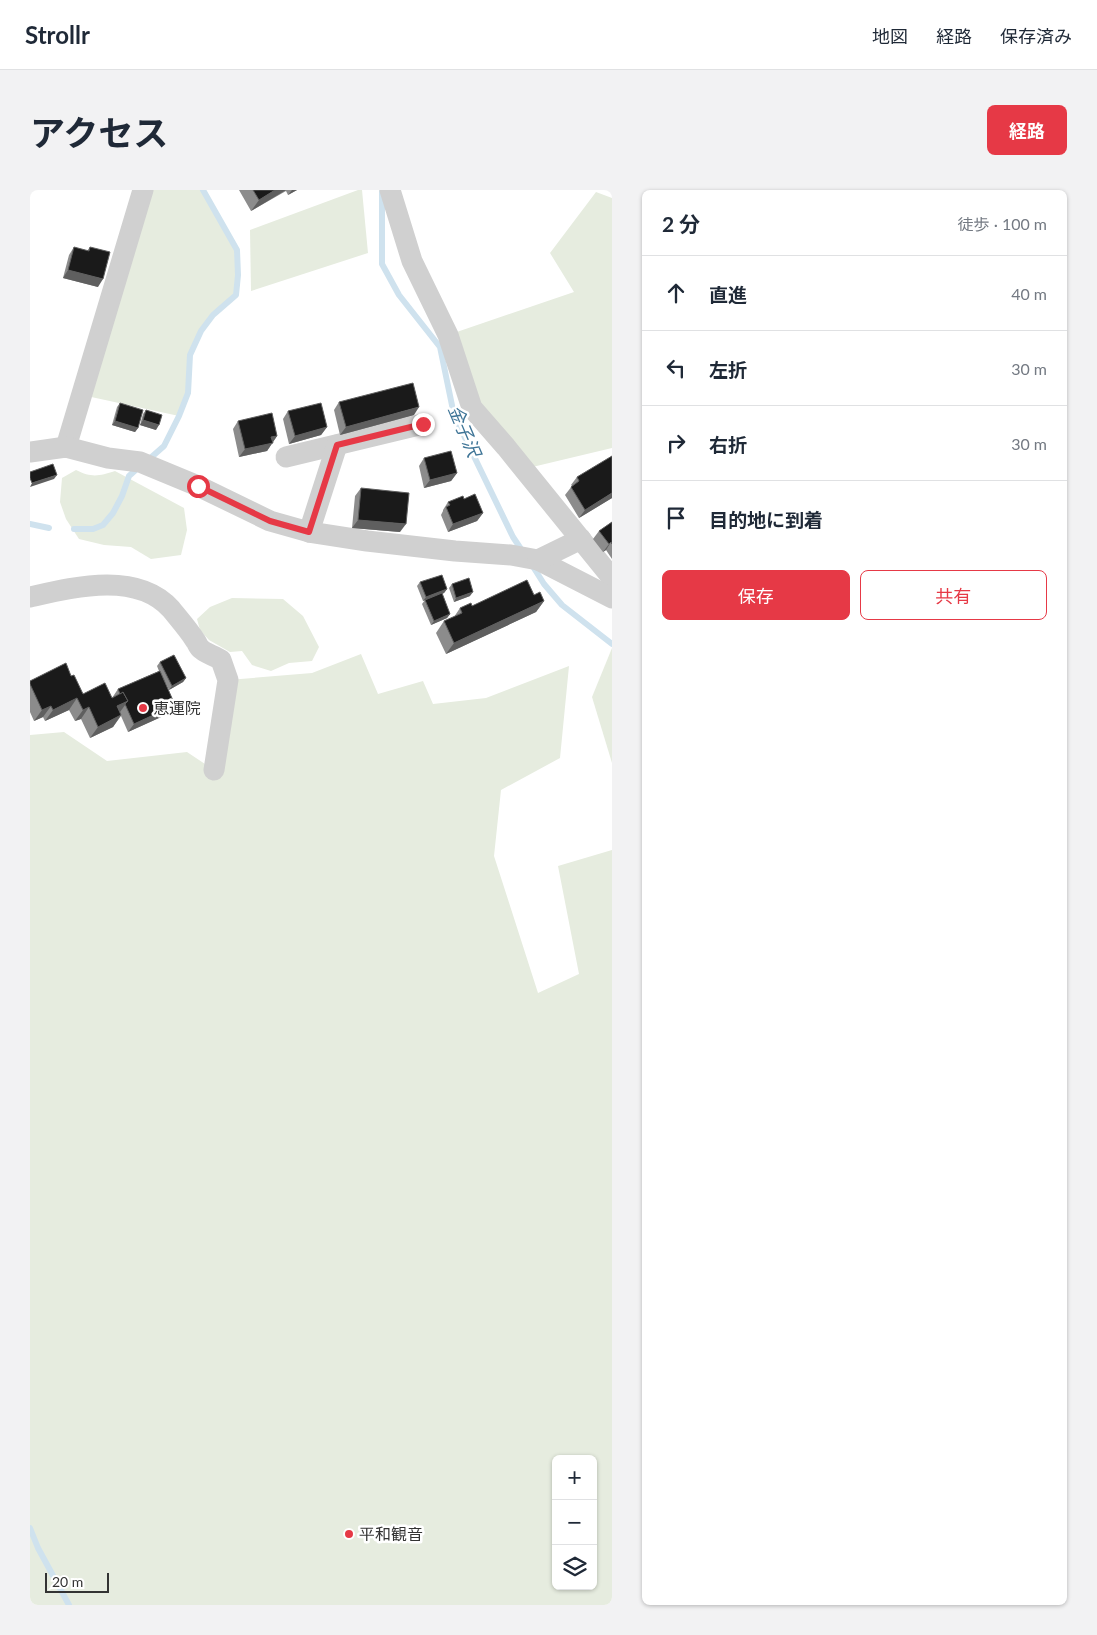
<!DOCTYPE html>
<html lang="ja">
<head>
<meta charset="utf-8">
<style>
  body { margin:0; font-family:Lato,"Noto Sans JP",sans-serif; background:#f2f2f3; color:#1f2937 }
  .controls { position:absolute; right:15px; bottom:15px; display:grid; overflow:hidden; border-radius:8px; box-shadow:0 1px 4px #0004 }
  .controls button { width:45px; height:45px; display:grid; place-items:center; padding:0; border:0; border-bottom:1px solid #e0e1e3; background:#fff; color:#1f2937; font:25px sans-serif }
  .scale { position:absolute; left:15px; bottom:12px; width:64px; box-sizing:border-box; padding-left:5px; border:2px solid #333; border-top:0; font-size:14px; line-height:18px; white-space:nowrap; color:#333; -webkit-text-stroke:4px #fff; paint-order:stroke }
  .stop { position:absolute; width:15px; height:15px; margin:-11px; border:4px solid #e63946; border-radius:50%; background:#fff }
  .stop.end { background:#e63946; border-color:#fff; box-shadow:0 1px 5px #0008 }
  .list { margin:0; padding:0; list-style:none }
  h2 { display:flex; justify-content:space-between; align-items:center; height:65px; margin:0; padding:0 20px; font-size:21px }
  h2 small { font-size:16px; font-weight:400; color:#747a83 }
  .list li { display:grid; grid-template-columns:32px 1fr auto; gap:15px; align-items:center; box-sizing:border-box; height:75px; padding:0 20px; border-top:1px solid #e0e1e3 }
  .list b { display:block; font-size:19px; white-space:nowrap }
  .list em { font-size:16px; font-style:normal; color:#747a83 }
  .actions { display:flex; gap:10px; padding:15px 20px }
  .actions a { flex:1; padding:11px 0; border:1px solid #e63946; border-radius:8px; text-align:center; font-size:18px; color:#e63946 }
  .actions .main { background:#e63946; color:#fff }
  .icon { flex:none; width:28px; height:28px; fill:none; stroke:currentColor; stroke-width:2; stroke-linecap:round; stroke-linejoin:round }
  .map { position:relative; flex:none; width:582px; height:1415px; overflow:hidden; border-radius:8px }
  header { display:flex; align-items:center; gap:30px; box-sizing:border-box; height:70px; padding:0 25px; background:#fff; border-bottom:1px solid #e0e1e3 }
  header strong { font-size:24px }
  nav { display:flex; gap:28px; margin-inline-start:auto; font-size:18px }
  .intro { display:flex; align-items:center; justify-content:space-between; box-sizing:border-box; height:120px; padding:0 30px }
  h1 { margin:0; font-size:35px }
  .button { padding:12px 22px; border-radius:8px; background:#e63946; color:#fff; font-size:18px; font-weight:700 }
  main { display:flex; gap:30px; padding:0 30px }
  aside { flex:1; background:#fff; border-radius:8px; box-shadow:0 1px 4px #0004 }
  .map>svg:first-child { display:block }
</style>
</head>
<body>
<header>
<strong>Strollr</strong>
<nav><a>地図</a><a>経路</a><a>保存済み</a></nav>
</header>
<div class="intro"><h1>アクセス</h1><a class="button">経路</a></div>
<main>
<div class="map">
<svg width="582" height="1415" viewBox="0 0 582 1415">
  <rect width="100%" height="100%" fill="#fff"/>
  <g fill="#e6ecdf" fill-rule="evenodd">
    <polygon points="113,0 173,0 207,60 208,85 206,105 183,125 171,141 160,165 158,203 149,226 52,205"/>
    <polygon points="328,0 332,0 338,63 221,101 220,40"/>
    <polygon points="566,2 582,8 582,258 494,279 442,218 418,145 544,102 520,63"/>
    <path d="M46,280C62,288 69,286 85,281L154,318L157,340L151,365L121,369L101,357L74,355L49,349L36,329L30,312L32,288Z"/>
    <polygon points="202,408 253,409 273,426 289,457 282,471 259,473 241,481 222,475 212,461 200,462 179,450 170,440 167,429 180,417"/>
    <polygon points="582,458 582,573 562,507"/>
    <path d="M331,464L348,504L393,491L403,514L456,508L539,476L530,568L471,600L464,666L508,803L549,784L528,676L582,660V1415H0V545L34,542L77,571L157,562L184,580L198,490L282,483ZM526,1269H563V1396H526Z"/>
  </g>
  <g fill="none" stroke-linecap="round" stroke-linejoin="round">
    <g stroke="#cfe2ee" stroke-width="6">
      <polyline points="352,2 352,74 369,105 410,157 424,225 483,347 493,362"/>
      <polyline points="117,271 134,256 149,226 158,203 160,165 171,141 183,125 206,105 208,85 207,60 173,0"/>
      <polyline points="0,334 19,338"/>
      <polyline points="44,339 63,339 73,335 83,323 92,306 99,286 109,277"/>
      <polyline points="502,375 514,394 532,415 582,454"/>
      <polyline points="0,1338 8,1358 39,1415"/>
    </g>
    <g stroke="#d0d0d0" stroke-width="21">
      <polyline points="360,0 382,71 418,145 442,218 476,257 582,388"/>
      <polyline points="36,257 113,0"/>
      <polyline points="0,262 36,257 78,268 110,272 168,296 240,331 279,342 337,351 425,361 481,365 508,370 582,408"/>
      <polyline points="256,267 393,234"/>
      <polyline points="279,342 307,255"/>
      <polyline points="508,370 551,349"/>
      <path d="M0,407C44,397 107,381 141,419C149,429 158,439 165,450C167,452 168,457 171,459C174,463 186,466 191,470L198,490L184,580"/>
    </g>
  </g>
  <g fill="#8c8c8c">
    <polygon points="209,0 267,0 258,5 256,1 221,21"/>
    <polygon points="44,57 57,61 60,57 68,97 33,88 39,65"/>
    <polygon points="309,212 384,225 310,245 304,220"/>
    <polygon points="90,213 108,238 105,242 82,235 87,217"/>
    <polygon points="116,220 126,240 110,235 113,224"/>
    <polygon points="258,221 297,237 291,245 259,254 253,229"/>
    <polygon points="208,231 247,246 237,261 209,267 203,239"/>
    <polygon points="394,268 427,283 421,291 394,298 389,276"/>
    <polygon points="547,287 582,308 549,328 535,305 542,296 541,295"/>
    <polygon points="331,298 370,342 322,338 325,306"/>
    <polygon points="434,309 453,323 447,331 418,342 411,325 413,321 413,320 418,312"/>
    <polygon points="582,332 582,369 576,360 573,362 563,349 569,341"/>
    <polygon points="390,392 417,399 414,403 412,404 420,424 417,428 401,435 392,414 395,410 393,411 387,396"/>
    <polygon points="422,394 440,406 424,412 419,398"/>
    <polygon points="504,405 514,411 506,422 416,464 406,443 414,431 424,427 430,418"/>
    <polygon points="130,472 156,488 153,492 139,500 135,492 145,515 140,523 98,542 91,526 83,537 60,548 51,529 45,531 39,520 15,531 13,527 4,531 0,522 0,491 41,486 53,504 82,508 88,499 129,481 127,476"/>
  </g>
  <g fill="#5f5f5f">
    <polygon points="245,0 256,0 221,21 229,10"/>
    <polygon points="262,0 267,0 258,5"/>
    <polygon points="38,80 73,89 68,97 33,88"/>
    <polygon points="389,217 384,225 310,245 316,237"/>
    <polygon points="113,230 129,235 126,240 110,235"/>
    <polygon points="85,231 108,238 105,242 82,235"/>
    <polygon points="297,237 291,245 259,254 265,246"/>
    <polygon points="247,246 237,261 209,267 215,259 241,247"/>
    <polygon points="427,283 421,291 394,298 400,290"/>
    <polygon points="27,285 24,289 0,297 2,293"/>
    <polygon points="582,303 582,308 549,328 555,320"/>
    <polygon points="453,323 447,331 418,342 423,334"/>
    <polygon points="328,330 376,334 370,342 322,338"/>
    <polygon points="581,352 576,360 573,362 579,354"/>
    <polygon points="417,399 414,403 393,411 396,407"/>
    <polygon points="443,402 440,406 424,412 426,408"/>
    <polygon points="514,411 506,422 416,464 424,453"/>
    <polygon points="420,424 417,428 401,435 404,431"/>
    <polygon points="156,488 153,492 139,500 142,496"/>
    <polygon points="47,508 39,520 15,531 23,520"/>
    <polygon points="98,511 90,522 87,516"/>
    <polygon points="145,515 140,523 98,542 104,534"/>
    <polygon points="21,516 13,527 4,531 12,520"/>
    <polygon points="59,517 51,529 45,531 53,520"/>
    <polygon points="91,525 83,537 60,548 68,537"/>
  </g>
  <g fill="#1a1a1a" stroke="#5f5f5f">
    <polygon points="223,0 245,0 229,10"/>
    <polygon points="44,57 59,61 60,57 80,62 73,89 38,80"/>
    <polygon points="383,193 389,217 316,237 309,212"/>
    <polygon points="90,213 113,220 108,238 85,231"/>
    <polygon points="291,213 297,237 265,246 258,221"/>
    <polygon points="116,220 132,225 129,235 113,230"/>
    <polygon points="242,223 247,246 241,247 243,253 215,259 208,231"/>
    <polygon points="421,261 427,283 400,290 394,268"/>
    <polygon points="582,266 582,303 555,320 541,297 549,291 547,287"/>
    <polygon points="23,274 27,285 2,293 0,288 0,282"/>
    <polygon points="331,298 379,303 376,334 328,330"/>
    <polygon points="445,304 453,323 423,334 416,317 420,315 418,312 433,306 434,309"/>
    <polygon points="582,332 582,354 581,352 579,354 569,341"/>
    <polygon points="412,385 417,399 396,407 390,392"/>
    <polygon points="439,388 443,402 426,408 422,394"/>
    <polygon points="497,390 504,405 510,402 514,411 424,453 414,431 432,423 430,418 441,413 442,416"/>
    <polygon points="412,403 420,424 404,431 395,410"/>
    <polygon points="144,465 156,488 142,496 130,472"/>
    <polygon points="36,473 41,486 44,485 53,504 75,493 82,508 93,502 98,511 87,516 91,525 68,537 59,517 53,520 47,508 23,520 21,516 12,520 0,494 0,491"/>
    <polygon points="130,481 145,515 104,534 95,514 98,511 93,502 90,504 88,499"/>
  </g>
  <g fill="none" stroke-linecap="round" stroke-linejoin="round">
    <polyline stroke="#e63946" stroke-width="6" points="168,296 240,331 279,342 307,255 393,234"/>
  </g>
  <g fill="#e63946" stroke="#fff" stroke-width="2">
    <circle cx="113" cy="518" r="5"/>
    <circle cx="319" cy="1344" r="5"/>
  </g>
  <g text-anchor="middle" stroke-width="5" stroke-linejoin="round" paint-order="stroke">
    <g font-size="16" fill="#333" stroke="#fff" text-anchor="start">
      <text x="123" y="524">恵運院</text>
      <text x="329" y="1350">平和観音</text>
    </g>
    <g font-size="18" font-style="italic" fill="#3f7597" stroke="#fff">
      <text transform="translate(434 241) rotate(67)" y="6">金子沢</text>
    </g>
  </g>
</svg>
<div class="controls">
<button>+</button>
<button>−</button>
<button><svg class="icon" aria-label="layers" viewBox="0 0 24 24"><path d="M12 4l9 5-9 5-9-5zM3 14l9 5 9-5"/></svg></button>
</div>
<div class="scale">20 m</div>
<div class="stop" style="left:168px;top:296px"></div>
<div class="stop end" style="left:393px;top:234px"></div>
</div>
<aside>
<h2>2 分<small>徒歩 · 100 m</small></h2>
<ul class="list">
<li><svg class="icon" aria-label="ahead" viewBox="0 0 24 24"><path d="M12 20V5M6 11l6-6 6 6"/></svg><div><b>直進</b></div><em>40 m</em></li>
<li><svg class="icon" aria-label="left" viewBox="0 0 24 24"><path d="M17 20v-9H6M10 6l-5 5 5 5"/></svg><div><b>左折</b></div><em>30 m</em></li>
<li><svg class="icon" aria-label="right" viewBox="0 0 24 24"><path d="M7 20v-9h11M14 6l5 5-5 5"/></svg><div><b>右折</b></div><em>30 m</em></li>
<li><svg class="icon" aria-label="arrive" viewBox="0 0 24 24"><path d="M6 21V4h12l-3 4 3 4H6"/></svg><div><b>目的地に到着</b></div></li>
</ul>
<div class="actions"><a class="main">保存</a><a>共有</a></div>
</aside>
</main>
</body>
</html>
